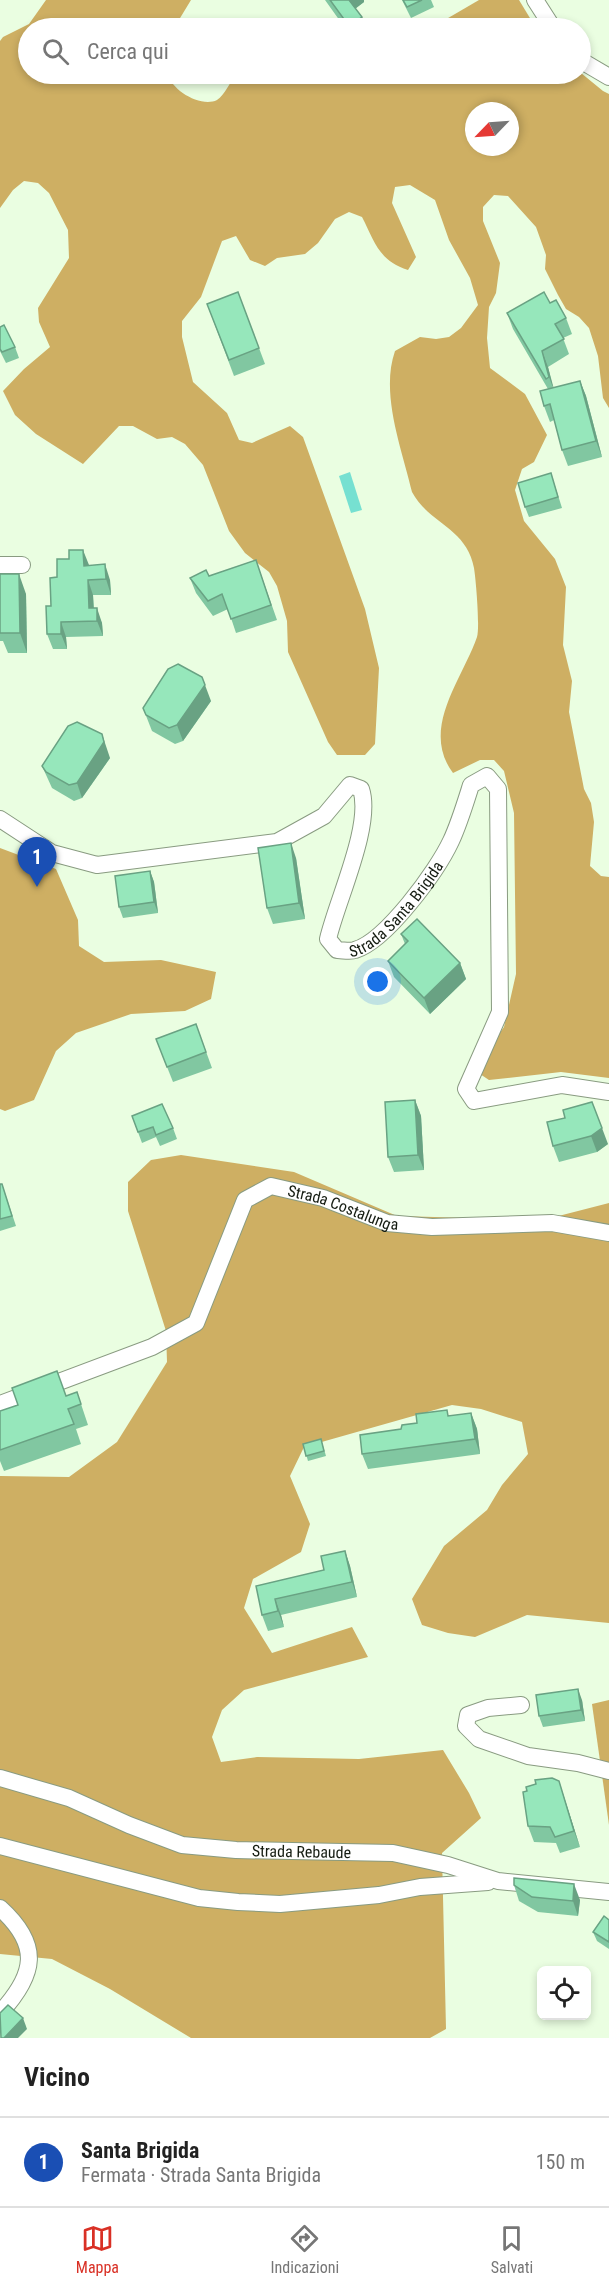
<!DOCTYPE html>
<html lang="it">
<head>
<meta charset="utf-8">
<style>
  body { margin:0; font-family:"Roboto Condensed",sans-serif; background:#f2f2f2; color:#222 }
  .controls { position:absolute; right:18px; bottom:18px; display:grid; overflow:hidden; border-radius:9px; box-shadow:0 3px 9px #0003 }
  .controls button { width:54px; height:54px; display:grid; place-items:center; padding:0; border:0; border-bottom:2px solid #e0e0e0; background:#fff; color:#222; font:30px sans-serif }
  .compass { position:absolute; left:465px; top:102px; width:54px; height:54px; border-radius:50%; background:#fff; box-shadow:0 3px 9px #0003; rotate:245deg }
  .you { position:absolute; left:378px; top:982px; width:21px; height:21px; margin:-15px; border:4px solid #fff; border-radius:50%; background:#1a73e8; box-shadow:0 0 0 9px #1a73e833 }
  .badge { display:grid; place-items:center; width:39px; height:39px; border-radius:50%; background:#d93025; color:#fff; font-size:20px; font-weight:700 }
  .pin { position:absolute; translate:-50% -50px; filter:drop-shadow(0 2px 3px #0008) }
  .pin::after { content:''; position:absolute; top:32px; width:21px; height:18px; background:inherit; clip-path:polygon(0 0,100% 0,50% 100%) }
  .list { margin:0; padding:0; list-style:none }
  h2 { display:flex; justify-content:space-between; align-items:center; height:78px; margin:0; padding:0 24px; font-size:26px }
  h2 small { font-size:20px; font-weight:400; color:#767676 }
  .list li { display:grid; grid-template-columns:39px 1fr auto; gap:18px; align-items:center; box-sizing:border-box; height:90px; padding:0 24px; border-top:2px solid #e0e0e0 }
  .list b { display:block; font-size:22px; white-space:nowrap }
  .list p { margin:0; font-size:20px; white-space:nowrap; color:#767676 }
  .list em { font-size:20px; font-style:normal; color:#767676 }
  .icon { flex:none; width:33px; height:33px; fill:none; stroke:currentColor; stroke-width:2; stroke-linecap:round; stroke-linejoin:round }
  .map { position:relative; flex:none; width:609px; height:2038px; overflow:hidden }
  .search { position:absolute; background:#fff; box-shadow:0 3px 9px #0003; left:18px; right:18px; top:18px; height:66px; display:flex; align-items:center; gap:15px; box-sizing:border-box; padding:0 21px; border-radius:33px; color:#767676; font-size:22px }
  .sheet { height:168px; background:#fff }
  nav { display:flex; justify-content:space-around; align-items:center; box-sizing:border-box; height:84px; border-top:2px solid #e0e0e0; background:#fff; font-size:16px; color:#767676 }
  nav a { display:grid; justify-items:center; gap:3px }
  nav .on { color:#d93025 }
  .map>svg:first-child { display:block }
</style>
</head>
<body>
<div class="map">
<svg width="609" height="2038" viewBox="0 0 609 2038">
  <rect width="100%" height="100%" fill="#eafee1"/>
  <g fill="#ceaf63" fill-rule="evenodd">
    <path d="M46,0H191L174,28H28V74H168C171,90 201,108 217,100C225,95 230,81 237,74L581,73L603,91L609,94V408L603,398L598,356L589,328L579,317L566,309L558,295L545,269L546,255L536,227L508,196L494,195L483,207V221L500,263L496,293L489,307L487,338L490,368L525,394L547,435L534,462L522,469L515,490L524,521L555,559L566,587L563,645L572,681L569,712L584,789L591,803L594,822L590,866L601,876L609,877V1078L561,1072L489,1080L480,1074L496,1038L504,1027L516,974L514,813L504,771L494,760H480L453,773C420,729 462,680 477,637C480,627 476,580 474,568C467,528 429,524 412,492C402,449 380,394 395,351L420,337L436,339L449,337L461,328L478,305L470,278L449,240L435,200L410,185L395,187L392,203L416,257L408,270C378,260 375,242 362,217L349,212L335,219L318,243L305,254L277,258L265,266L250,260L236,236L222,241L201,297L182,321V337L193,382L227,413L239,440L252,443L290,426L303,437L365,609L379,668L375,744L365,755H337L328,742L288,652L287,621L277,586L269,572L245,553L229,531L203,465L185,444L172,437L157,439L133,426H119L83,464L36,434L15,415L3,391L24,369L50,347L39,322L38,308L69,258L68,230L49,193L38,183L24,181L13,190L0,208V41L3,37L29,24ZM474,111H510V147H474Z"/>
    <polygon points="479,0 519,0 536,28 431,28"/>
    <polygon points="0,848 56,869 78,920 79,946 104,962 161,960 216,972 211,999 185,1011 131,1014 76,1033 56,1051 34,1100 5,1111 0,1109"/>
    <polygon points="181,1155 294,1172 397,1216 543,1220 609,1203 609,1623 527,1615 475,1637 448,1633 422,1625 412,1599 444,1546 487,1510 502,1485 528,1454 522,1422 481,1409 452,1405 304,1447 290,1476 310,1524 301,1552 253,1579 244,1608 272,1653 352,1627 368,1657 244,1690 222,1710 212,1737 221,1762 257,1757 359,1759 443,1750 469,1793 481,1818 442,1853 446,2029 430,2038 191,2038 110,1989 52,1959 0,1954 0,1476 69,1477 117,1442 167,1362 166,1331 128,1211 128,1182 151,1160"/>
    <polygon points="609,1700 609,1825 592,1704"/>
  </g>
  <polygon fill="#76e0d1" points="350,472 362,510 351,513 339,476"/>
  <g fill="none" stroke-linecap="round" stroke-linejoin="round">
    <defs>
      <g id="street">
        <polyline points="535,0 553,28"/>
        <polyline points="580,60 609,77"/>
        <polyline points="0,565 22,565"/>
        <path id="s1" d="M0,819L52,853L97,865L277,842L324,816L350,785L361,789C373,825 337,900 328,939L337,950C343,950 350,952 355,950C386,941 437,871 451,841C459,824 465,804 471,785L487,776L498,789L500,1012L466,1089L474,1101L562,1085L609,1092"/>
        <path id="s2" d="M0,1404L152,1347L196,1323L245,1200L271,1186L323,1198L387,1223L432,1227L552,1223L609,1233"/>
        <polyline points="521,1705 488,1708 468,1715 466,1726 479,1739 528,1756 578,1763 609,1771"/>
        <path id="s3" d="M0,1778L69,1798L129,1825L182,1845L236,1850L393,1853L448,1865L498,1881L609,1892"/>
        <polyline points="0,1846 199,1898 238,1902 280,1904 379,1895 420,1887 488,1882"/>
        <path d="M0,1908C41,1945 36,1974 0,2013"/>
      </g>
    </defs>
    <use href="#street" stroke="#899b81" stroke-width="18"/>
    <use href="#street" stroke="#fff" stroke-width="16"/>
  </g>
  <g fill="#81c7a1">
    <polygon points="325,0 364,0 364,2 355,9 366,28 345,28"/>
    <polygon points="402,0 431,0 434,7 411,18"/>
    <polygon points="238,292 265,364 234,376 207,304"/>
    <polygon points="550,303 566,318 572,334 563,338 569,354 548,367 553,388 580,381 586,396 602,457 568,466 562,450 554,420 550,422 544,406 548,389 513,329 507,313"/>
    <polygon points="0,327 15,347 19,358 6,363 0,351"/>
    <polygon points="551,473 562,508 529,517 525,507"/>
    <polygon points="69,559 89,566 110,580 111,595 93,595 94,608 102,623 103,636 66,637 67,649 53,649 47,634 51,606 57,577"/>
    <polygon points="256,560 277,620 236,633 228,609 213,616 196,593 190,578 209,576"/>
    <polygon points="0,574 26,594 27,653 8,653 3,641 0,641"/>
    <polygon points="211,701 183,741 175,744 152,731 143,708"/>
    <polygon points="110,758 82,798 74,801 52,788 42,766"/>
    <polygon points="296,858 305,919 273,924 267,908"/>
    <polygon points="150,871 154,882 158,913 123,918 119,907"/>
    <polygon points="401,934 460,963 466,979 430,1014 394,977 388,961 405,944"/>
    <polygon points="196,1024 212,1068 173,1082 156,1039"/>
    <polygon points="415,1100 421,1116 424,1170 394,1172 388,1157"/>
    <polygon points="132,1116 173,1128 177,1139 160,1146 156,1137 142,1143"/>
    <polygon points="565,1118 608,1144 597,1152 559,1162 553,1146"/>
    <polygon points="0,1184 2,1184 16,1226 0,1231"/>
    <polygon points="77,1392 88,1425 76,1429 81,1444 4,1471 0,1461 0,1411 66,1396"/>
    <polygon points="471,1413 477,1429 480,1454 368,1469 362,1454 401,1429 417,1423 449,1416"/>
    <polygon points="321,1439 326,1456 308,1461 303,1444"/>
    <polygon points="345,1551 350,1566 357,1597 281,1615 284,1627 268,1631 262,1615 256,1586 324,1570"/>
    <polygon points="582,1700 585,1721 543,1727 539,1716"/>
    <polygon points="559,1781 580,1847 560,1853 556,1843 534,1842 528,1826"/>
    <polygon points="514,1885 580,1900 578,1916 538,1912 519,1901"/>
    <polygon points="609,1920 609,1949 597,1941 593,1932"/>
  </g>
  <g fill="#69a283">
    <polygon points="348,0 364,0 364,2 352,11"/>
    <polygon points="362,17 366,28 350,28 349,26"/>
    <polygon points="542,351 548,367 555,393 549,377"/>
    <polygon points="580,381 586,396 602,457 596,441"/>
    <polygon points="83,550 89,565 90,581 84,566"/>
    <polygon points="105,564 110,580 111,595 106,579"/>
    <polygon points="19,574 26,594 27,653 20,633"/>
    <polygon points="88,580 93,595 94,621 89,608"/>
    <polygon points="97,608 102,623 103,636 97,621"/>
    <polygon points="61,622 66,637 67,649 61,634"/>
    <polygon points="202,677 211,701 183,741 177,725"/>
    <polygon points="102,734 110,758 82,798 77,783"/>
    <polygon points="291,843 296,858 305,919 299,903"/>
    <polygon points="150,871 154,882 158,913 154,902"/>
    <polygon points="460,963 466,979 430,1014 424,998"/>
    <polygon points="415,1100 421,1116 424,1170 418,1155"/>
    <polygon points="602,1128 608,1144 597,1152 591,1136"/>
    <polygon points="471,1413 477,1429 480,1454 475,1439"/>
    <polygon points="345,1551 350,1566 357,1597 352,1582"/>
    <polygon points="275,1599 281,1615 284,1627 278,1611"/>
    <polygon points="578,1689 582,1700 585,1721 581,1710"/>
    <polygon points="559,1781 564,1797 580,1847 574,1831"/>
    <polygon points="574,1884 580,1900 578,1916 573,1901"/>
    <polygon points="23,2018 27,2029 18,2038 4,2038"/>
  </g>
  <g fill="#96e7bb" stroke="#69a283" stroke-width="1.5">
    <polygon points="330,0 349,0 362,17 349,26"/>
    <polygon points="403,0 422,0 407,7"/>
    <polygon points="238,292 259,348 229,360 207,304"/>
    <polygon points="544,292 550,303 556,300 566,318 555,324 564,339 542,351 549,377 546,379 507,313"/>
    <polygon points="4,325 15,347 2,352 0,349 0,327"/>
    <polygon points="580,381 596,441 562,450 550,404 544,406 540,391"/>
    <polygon points="551,473 558,497 525,507 518,483"/>
    <polygon points="69,550 83,550 84,566 105,564 106,579 88,580 89,608 97,608 97,621 61,622 61,634 47,634 46,606 51,606 50,578 57,577 57,559 69,559"/>
    <polygon points="256,560 271,605 231,619 222,594 208,601 190,578 206,570 209,576"/>
    <polygon points="0,574 19,574 20,633 0,633"/>
    <polygon points="178,664 202,677 205,685 177,725 169,728 146,715 143,708 168,669"/>
    <polygon points="77,722 102,734 104,742 77,783 69,785 46,772 42,766 68,726"/>
    <polygon points="291,843 299,903 267,908 258,848"/>
    <polygon points="150,871 154,902 119,907 115,876"/>
    <polygon points="417,919 460,963 424,998 388,961 408,941 401,934"/>
    <polygon points="196,1024 206,1052 167,1067 156,1039"/>
    <polygon points="415,1100 418,1155 388,1157 385,1102"/>
    <polygon points="592,1102 602,1128 591,1136 553,1146 547,1122 565,1118 563,1110"/>
    <polygon points="162,1104 173,1128 156,1135 153,1127 138,1132 132,1116"/>
    <polygon points="0,1184 2,1184 12,1216 0,1219"/>
    <polygon points="57,1371 66,1396 77,1392 81,1404 68,1409 74,1424 0,1450 0,1411 18,1405 12,1388"/>
    <polygon points="447,1410 448,1416 471,1413 475,1439 362,1454 360,1435 401,1429 402,1425 417,1423 416,1414"/>
    <polygon points="321,1439 324,1451 306,1456 303,1444"/>
    <polygon points="345,1551 352,1582 275,1599 278,1611 262,1615 256,1586 324,1570 321,1556"/>
    <polygon points="578,1689 581,1710 539,1716 536,1695"/>
    <polygon points="552,1778 559,1781 574,1831 555,1837 550,1827 528,1826 523,1792 527,1791 526,1787 536,1784 535,1780"/>
    <polygon points="514,1878 574,1884 573,1901 532,1897 514,1885"/>
    <polygon points="604,1916 609,1920 609,1942 593,1932"/>
    <polygon points="8,2005 23,2018 4,2038 1,2038 0,2013"/>
  </g>
  <g text-anchor="middle" stroke-width="5" stroke-linejoin="round" paint-order="stroke">
    <g font-size="16" fill="#151c12" stroke="#fff">
      <text dy="6" stroke="none"><textPath href="#s1" startOffset="642">Strada Santa Brigida</textPath></text>
      <text dy="6" stroke="none"><textPath href="#s2" startOffset="450">Strada Costalunga</textPath></text>
      <text dy="6" stroke="none"><textPath href="#s3" startOffset="314">Strada Rebaude</textPath></text>
    </g>
  </g>
</svg>
<div class="controls">
<button><svg class="icon" aria-label="locate" viewBox="0 0 24 24"><circle cx="12" cy="12" r="6"/><path d="M12 2v4M12 18v4M2 12h4M18 12h4"/></svg></button>
</div>
<svg class="compass" viewBox="-18 -18 36 36"><path d="M0-13l5 13h-10z" fill="#e53935"/><path d="M0 13l5-13h-10z" fill="#767676"/></svg>
<div class="you"></div>
<div class="pin badge" style="left:37px;top:887px;background:#1a4fb4">1</div>
<div class="search"><svg class="icon" aria-label="search" viewBox="0 0 24 24"><circle cx="10" cy="10" r="6"/><path d="M15 15l6 6"/></svg>Cerca qui</div>
</div>
<section class="sheet">
<h2>Vicino<small></small></h2>
<ul class="list">
<li><span class="badge" style="background:#1a4fb4">1</span><div><b>Santa Brigida</b><p>Fermata · Strada Santa Brigida</p></div><em>150 m</em></li>
</ul>
</section>
<nav>
<a class="on"><svg class="icon" aria-label="map" viewBox="0 0 24 24"><path d="M3 6l6-2 6 2 6-2v14l-6 2-6-2-6 2zM9 4v14M15 6v14"/></svg>Mappa</a>
<a><svg class="icon" aria-label="directions" viewBox="0 0 24 24"><path d="M12 3l9 9-9 9-9-9zM9 14v-3h6M13 9l2 2-2 2"/></svg>Indicazioni</a>
<a><svg class="icon" aria-label="saved" viewBox="0 0 24 24"><path d="M7 4h10v16l-5-4-5 4z"/></svg>Salvati</a>
</nav>
</body>
</html>
